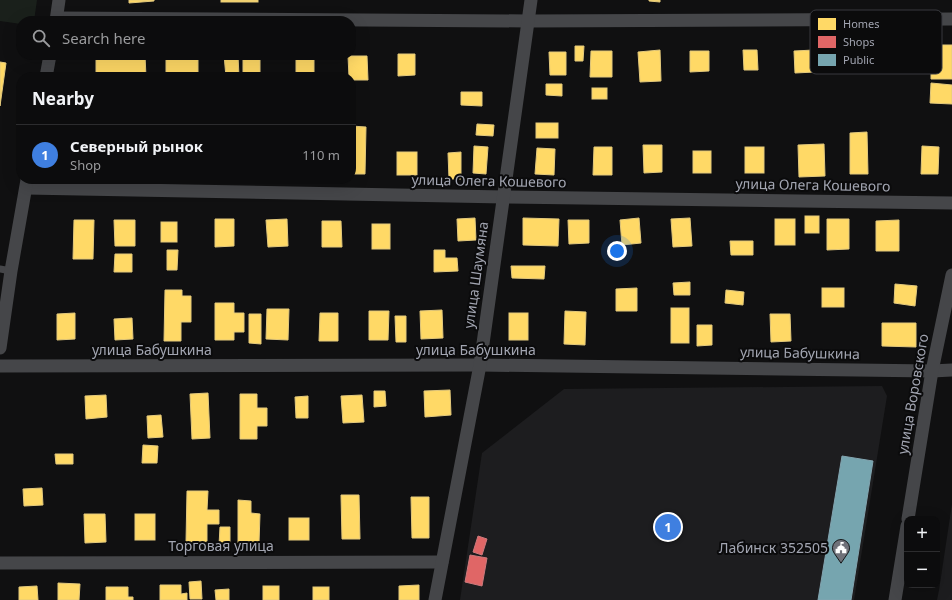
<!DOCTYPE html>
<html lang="en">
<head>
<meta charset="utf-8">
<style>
  body { margin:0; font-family:"Noto Sans",sans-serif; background:#151516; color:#f1f3f6 }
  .controls { position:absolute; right:12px; bottom:12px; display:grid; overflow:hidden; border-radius:8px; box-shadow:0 4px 16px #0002 }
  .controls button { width:36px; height:36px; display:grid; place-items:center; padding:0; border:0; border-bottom:1px solid #2c2c2e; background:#0c0c0d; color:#f1f3f6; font:20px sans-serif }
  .you { position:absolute; left:617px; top:251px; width:14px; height:14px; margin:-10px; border:3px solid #fff; border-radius:50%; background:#1a73e8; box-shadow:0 0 0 6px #1a73e833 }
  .badge { display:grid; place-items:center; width:26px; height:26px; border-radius:50%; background:#6f7179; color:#fff; font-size:13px; font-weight:700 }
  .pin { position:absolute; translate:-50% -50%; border:2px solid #fff; box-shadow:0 1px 4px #0006 }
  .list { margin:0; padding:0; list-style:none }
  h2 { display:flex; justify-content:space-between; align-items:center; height:52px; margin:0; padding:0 16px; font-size:17px }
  h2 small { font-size:13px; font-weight:400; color:#9a9b9d }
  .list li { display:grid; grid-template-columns:26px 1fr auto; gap:12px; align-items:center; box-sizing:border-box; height:60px; padding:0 16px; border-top:1px solid #2c2c2e }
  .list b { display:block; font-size:15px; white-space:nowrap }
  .list p { margin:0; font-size:13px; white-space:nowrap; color:#9a9b9d }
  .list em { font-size:13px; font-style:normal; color:#9a9b9d }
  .icon { flex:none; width:22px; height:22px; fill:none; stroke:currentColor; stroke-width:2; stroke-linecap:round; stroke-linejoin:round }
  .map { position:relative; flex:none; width:952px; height:600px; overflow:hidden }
  .search { position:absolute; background:#0c0c0d; box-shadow:0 4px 16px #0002; left:16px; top:16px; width:340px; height:44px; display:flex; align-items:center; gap:10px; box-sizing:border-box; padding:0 14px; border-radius:16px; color:#9a9b9d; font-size:15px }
  .panel { position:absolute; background:#0c0c0d; box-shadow:0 4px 16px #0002; left:16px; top:72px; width:340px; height:112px; border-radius:16px }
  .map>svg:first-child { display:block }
</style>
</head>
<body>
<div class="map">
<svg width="952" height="600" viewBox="0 0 952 600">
  <rect width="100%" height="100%" fill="#101011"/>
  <g fill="#1d1d1f">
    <polygon points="882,386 887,396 854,600 460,600 482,453 564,389"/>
    <polygon points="952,504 952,600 937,600 939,590"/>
  </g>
  <polygon fill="#1a201b" points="0,0 37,0 34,21 21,21 21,24 0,21"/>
  <g fill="#ffd966" stroke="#e3c97c">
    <polygon points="129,0 154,0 154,1 129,3"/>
    <rect x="221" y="0" width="37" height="2"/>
    <polygon points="649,0 660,0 660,2 649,1"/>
    <polygon points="928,45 952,45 952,79 931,79 931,64 928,64"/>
    <polygon points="575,46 584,46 583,61 575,61"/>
    <polygon points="660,50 661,81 640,82 638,52"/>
    <polygon points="743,50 757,50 758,70 744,70"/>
    <polygon points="814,50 815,72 795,73 794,51"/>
    <polygon points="591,51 612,51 612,77 590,77"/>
    <polygon points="690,51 709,51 709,71 690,72"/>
    <polygon points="549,52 566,52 566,75 550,75"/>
    <polygon points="398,54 415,54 415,75 398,76"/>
    <polygon points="96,55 145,55 146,77 96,77"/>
    <rect x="166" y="55" width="32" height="22"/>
    <polygon points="224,55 238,55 239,77 226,77"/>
    <rect x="243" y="55" width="17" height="18"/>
    <rect x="296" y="55" width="18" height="22"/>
    <polygon points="348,56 367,56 368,80 351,80 351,77 349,77"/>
    <polygon points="0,62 6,63 0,106"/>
    <polygon points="931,83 952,85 952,104 930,103"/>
    <polygon points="546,84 562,84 562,96 546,95"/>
    <rect x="592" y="88" width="15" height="11"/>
    <polygon points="461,92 482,92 482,106 461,105"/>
    <rect x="536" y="123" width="22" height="15"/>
    <polygon points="477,124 494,125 493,136 476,135"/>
    <polygon points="351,126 366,127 365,174 351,174"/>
    <polygon points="867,132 868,174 850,174 850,133"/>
    <polygon points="824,144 825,176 799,177 798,145"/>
    <polygon points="643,145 662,145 662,172 644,173"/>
    <polygon points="474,146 488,147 486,174 473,173"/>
    <polygon points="922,146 939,147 938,174 921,174"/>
    <polygon points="594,147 612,147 612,175 593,175"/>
    <rect x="745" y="147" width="19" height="26"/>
    <polygon points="537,148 555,149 554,175 535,174"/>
    <rect x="693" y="151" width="18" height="22"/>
    <rect x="397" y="152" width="20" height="23"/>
    <polygon points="461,152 461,179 449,179 448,153"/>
    <rect x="805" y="216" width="14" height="17"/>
    <polygon points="475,218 476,240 458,241 457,219"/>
    <polygon points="523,218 559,219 558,246 523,245"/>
    <polygon points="639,218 641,243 622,245 620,220"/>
    <polygon points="690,218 692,246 673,247 671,219"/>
    <polygon points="215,219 234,219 234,246 215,247"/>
    <polygon points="287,219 288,246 268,247 266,220"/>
    <rect x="775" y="219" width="20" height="26"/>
    <polygon points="827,219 849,219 849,249 827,250"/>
    <polygon points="74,220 94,220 93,259 73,259"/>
    <polygon points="114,220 135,220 135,246 115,246"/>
    <polygon points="568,220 589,220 589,243 569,244"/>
    <polygon points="899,220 899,251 876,251 876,221"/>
    <polygon points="322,221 341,221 342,247 322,247"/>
    <rect x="161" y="222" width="16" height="20"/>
    <rect x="372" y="224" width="18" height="25"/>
    <polygon points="730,241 753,241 753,255 731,255"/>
    <polygon points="167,250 178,250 177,270 167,270"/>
    <polygon points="434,250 445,250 445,258 457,258 458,271 434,272"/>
    <polygon points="115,254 132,254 132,272 114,272"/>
    <polygon points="511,266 545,266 544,279 512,278"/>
    <polygon points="690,282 690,295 674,295 673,283"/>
    <polygon points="895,284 917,286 915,306 894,303"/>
    <polygon points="637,288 637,311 616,311 616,289"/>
    <rect x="822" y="288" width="22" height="19"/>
    <polygon points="165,290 182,290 182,296 191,296 191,322 181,322 181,341 164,341"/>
    <polygon points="726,290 744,292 743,305 725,303"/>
    <polygon points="215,303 234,303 234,313 244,313 244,332 234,332 234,340 215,340"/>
    <rect x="671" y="308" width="18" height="35"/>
    <polygon points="267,309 289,309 288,340 266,339"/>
    <polygon points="442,310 443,338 421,339 420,311"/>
    <polygon points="369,311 389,311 388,340 369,340"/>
    <polygon points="565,311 586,312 585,345 564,344"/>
    <polygon points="75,313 75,339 57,340 57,314"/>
    <polygon points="320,313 338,313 338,341 319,341"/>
    <rect x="509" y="313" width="19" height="27"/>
    <polygon points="249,314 261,314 261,344 249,343"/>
    <polygon points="770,314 790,314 791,341 771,342"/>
    <polygon points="395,316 406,316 406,342 396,342"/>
    <polygon points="132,318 133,339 115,340 114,319"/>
    <polygon points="882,323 916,323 916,347 882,346"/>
    <polygon points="697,325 712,325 712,345 697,346"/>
    <polygon points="450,390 451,415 425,417 424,391"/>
    <polygon points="374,391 385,391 386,406 374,407"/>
    <polygon points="208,393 210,438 192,439 190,394"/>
    <polygon points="240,394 257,394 257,408 267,408 267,426 257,426 257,439 240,439"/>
    <polygon points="106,395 107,417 86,419 85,396"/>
    <polygon points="362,395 364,422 343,423 341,396"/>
    <polygon points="308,396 308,418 296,418 295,397"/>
    <polygon points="161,415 163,437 148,438 147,416"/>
    <polygon points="143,445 158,446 157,463 142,463"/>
    <polygon points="55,454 73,454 73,464 56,464"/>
    <polygon points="42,488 43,505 24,506 23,489"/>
    <polygon points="187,491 208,491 207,510 219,510 219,524 207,524 207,542 186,542"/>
    <polygon points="341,495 359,495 360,539 342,539"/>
    <polygon points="411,497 429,497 429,538 412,538"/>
    <polygon points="238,500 251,501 251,513 260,514 259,543 238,543"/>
    <polygon points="84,514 105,514 106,542 85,543"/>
    <rect x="135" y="514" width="20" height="26"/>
    <rect x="289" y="518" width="20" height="22"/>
    <polygon points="220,527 230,527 230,545 219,545"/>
    <polygon points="201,581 202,599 190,599 189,582"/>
    <polygon points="58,583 80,584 79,600 58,600"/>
    <polygon points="160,585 181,585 181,594 187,593 187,600 160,600"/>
    <polygon points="419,585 419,600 399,600 399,586"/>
    <polygon points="37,586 38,600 19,600 19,587"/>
    <rect x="263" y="586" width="16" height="14"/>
    <polygon points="106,587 128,587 128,597 133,597 133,600 106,600"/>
    <rect x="313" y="587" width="16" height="13"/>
    <polygon points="229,589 229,600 216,600 215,590"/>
  </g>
  <g fill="#e06666" stroke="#cd797c">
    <polygon points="478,536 487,539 482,555 473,552"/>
    <polygon points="470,555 487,558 482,586 465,582"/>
  </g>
  <polygon fill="#76a5af" stroke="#83a5b0" points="842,456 873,461 851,600 818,600"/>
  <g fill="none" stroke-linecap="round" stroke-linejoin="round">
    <polyline stroke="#454649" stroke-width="7" points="0,269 11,271"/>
    <g stroke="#454649" stroke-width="13">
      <polyline points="57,18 529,21 952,19"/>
      <polyline points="56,21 59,0"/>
      <polyline points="46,77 50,55"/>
      <polyline points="26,188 504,197 952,203"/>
      <polyline points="0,348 11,271 27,180"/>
      <polyline points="0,366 480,365 932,371 952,370"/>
      <polyline points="908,519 932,371 952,275"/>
      <polyline points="0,563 442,562"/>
      <polyline points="435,600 480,365 531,0"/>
      <polyline points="895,600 907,526"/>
    </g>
  </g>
  <defs>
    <symbol id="civic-pin" viewBox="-11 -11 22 30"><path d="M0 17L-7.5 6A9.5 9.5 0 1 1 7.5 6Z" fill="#6f7179" stroke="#0b0b0c"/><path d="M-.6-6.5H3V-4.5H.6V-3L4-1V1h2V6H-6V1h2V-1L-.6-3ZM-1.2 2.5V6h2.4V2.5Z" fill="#fff"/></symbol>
  </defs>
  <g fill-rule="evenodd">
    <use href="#civic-pin" x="831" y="538" width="20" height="27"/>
  </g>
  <g text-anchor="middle" stroke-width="4" stroke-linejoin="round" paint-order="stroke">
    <g font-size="14" fill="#a2a5b1" stroke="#0b0b0c">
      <text transform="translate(489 181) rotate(1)" y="5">улица Олега Кошевого</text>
      <text transform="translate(813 185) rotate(1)" y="5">улица Олега Кошевого</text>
      <text transform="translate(476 275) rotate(-82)" y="5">улица Шаумяна</text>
      <text x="152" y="355">улица Бабушкина</text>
      <text x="476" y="355">улица Бабушкина</text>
      <text transform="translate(800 353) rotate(1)" y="5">улица Бабушкина</text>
      <text transform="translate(913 394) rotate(-80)" y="5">улица Воровского</text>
      <text x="221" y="551">Торговая улица</text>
    </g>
    <g font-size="14" fill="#a2a5b1" stroke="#0b0b0c" text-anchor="end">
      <text x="828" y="553">Лабинск 352505</text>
    </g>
  </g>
  <rect x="810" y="10" width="132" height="64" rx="6" fill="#0b0b0c" stroke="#38393e" stroke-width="1"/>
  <rect x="818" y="18" width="18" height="12" fill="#ffd966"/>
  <rect x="818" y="36" width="18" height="12" fill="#e06666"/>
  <rect x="818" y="54" width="18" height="12" fill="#76a5af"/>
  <g font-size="11" fill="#a2a5b1">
    <text x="843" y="28">Homes</text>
    <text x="843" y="46">Shops</text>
    <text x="843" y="64">Public</text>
  </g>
</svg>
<div class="controls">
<button>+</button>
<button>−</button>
</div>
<div class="you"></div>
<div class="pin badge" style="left:668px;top:527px;background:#3f7fe0">1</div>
<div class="search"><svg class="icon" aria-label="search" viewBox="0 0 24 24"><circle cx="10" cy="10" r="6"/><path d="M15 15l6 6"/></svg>Search here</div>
<section class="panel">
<h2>Nearby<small></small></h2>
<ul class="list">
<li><span class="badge" style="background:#3f7fe0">1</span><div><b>Северный рынок</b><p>Shop</p></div><em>110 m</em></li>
</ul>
</section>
</div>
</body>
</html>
